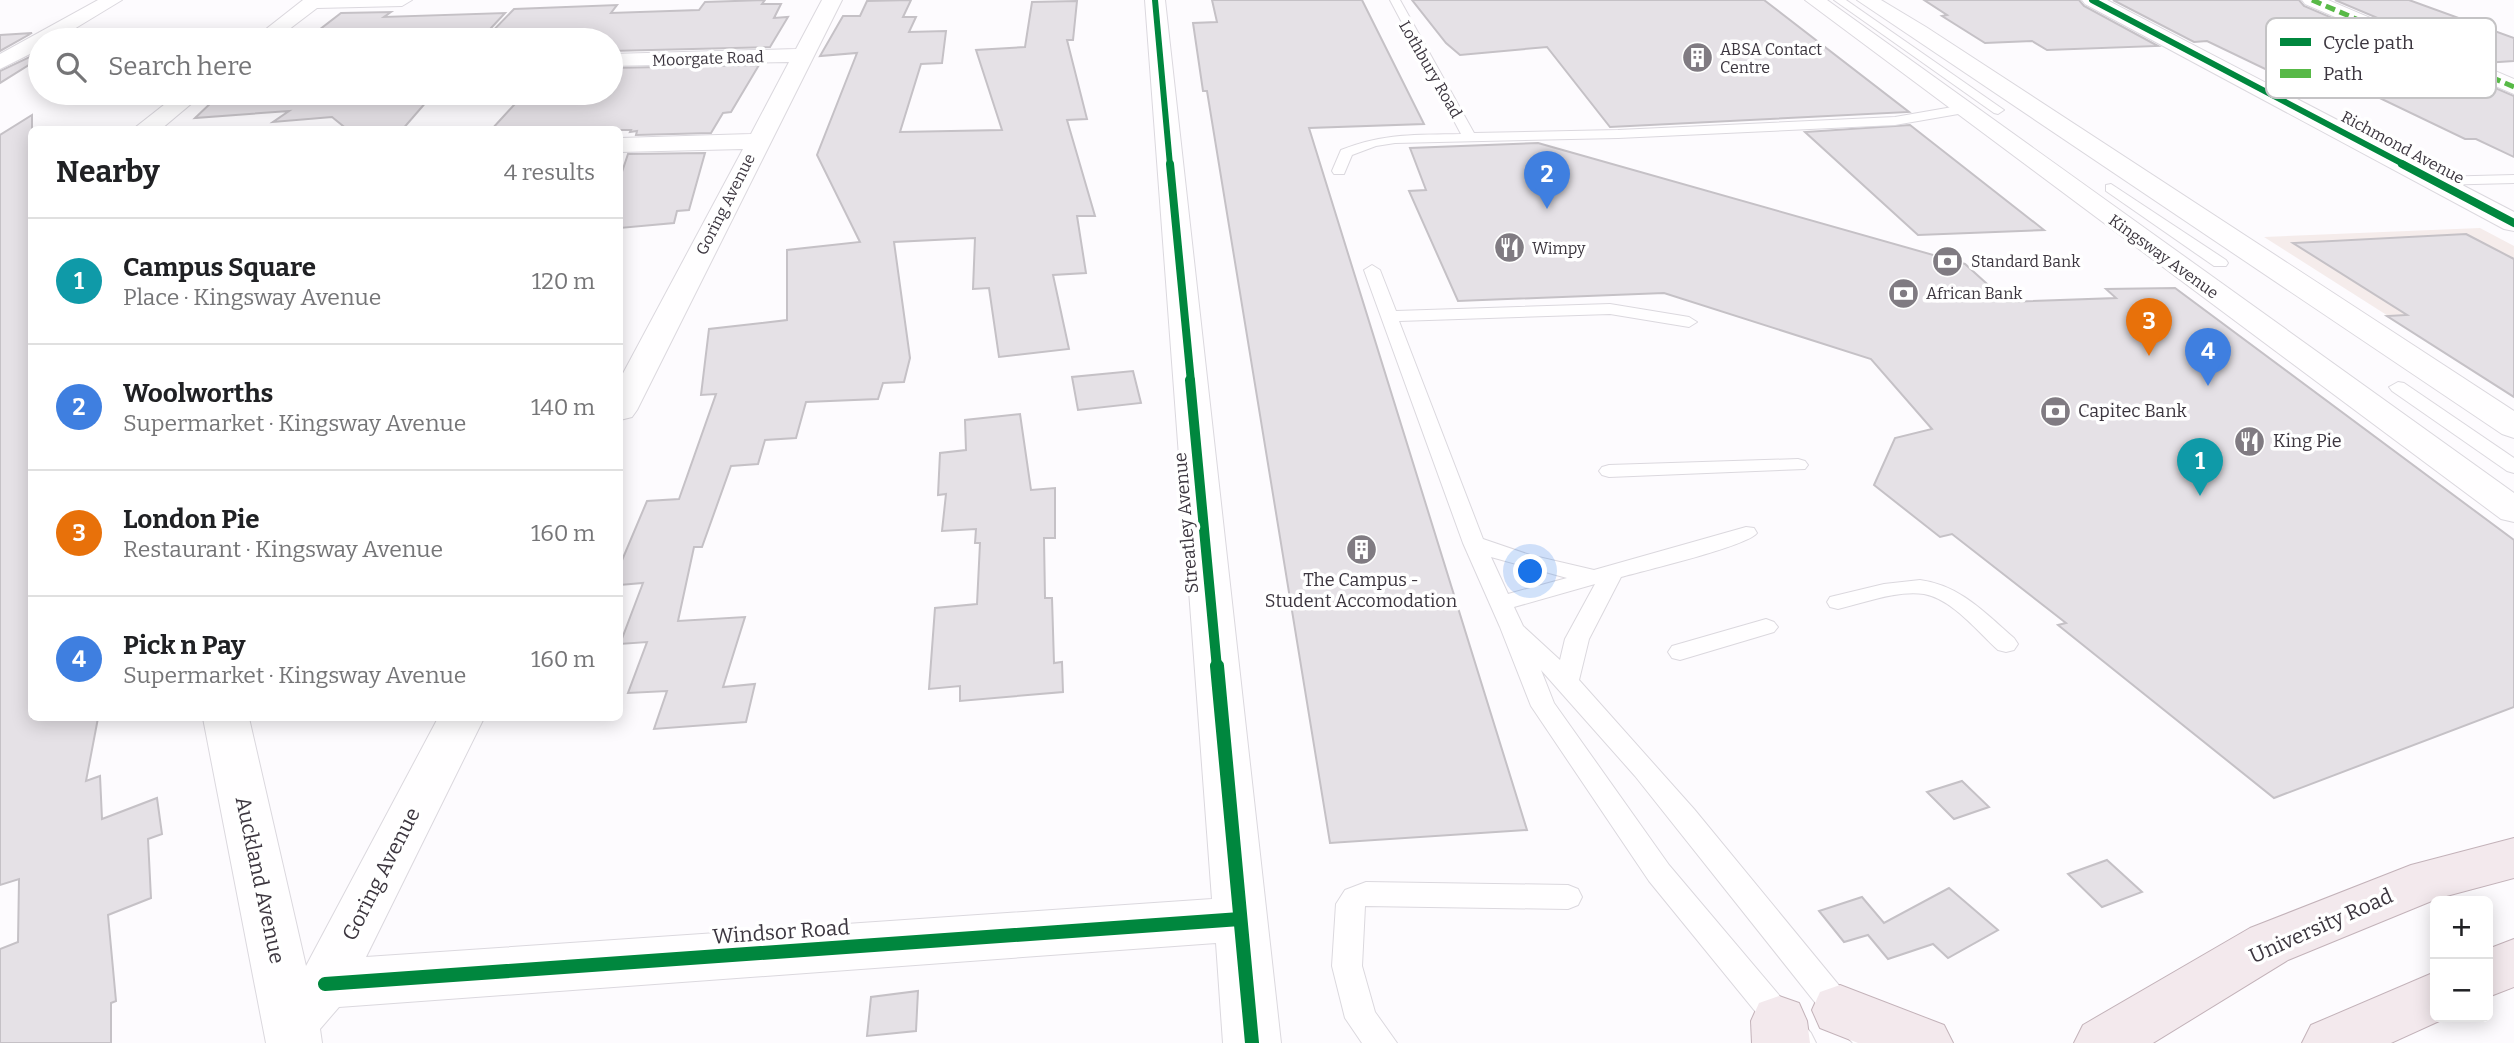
<!DOCTYPE html>
<html lang="en">
<head>
<meta charset="utf-8">
<style>
  body { margin:0; font-family:Bitter,serif; background:#f6f6f6; color:#202124 }
  .controls { position:absolute; right:21px; bottom:21px; display:grid; overflow:hidden; border-radius:10px; box-shadow:0 4px 18px #0003 }
  .controls button { width:63px; height:63px; display:grid; place-items:center; padding:0; border:0; border-bottom:2px solid #e0e0e0; background:#fff; color:#202124; font:35px sans-serif }
  .you { position:absolute; left:1531px; top:572px; width:24px; height:24px; margin:-18px; border:5px solid #fff; border-radius:50%; background:#1a73e8; box-shadow:0 0 0 10px #1a73e833 }
  .badge { display:grid; place-items:center; width:46px; height:46px; border-radius:50%; background:#807b82; color:#fff; font-size:23px; font-weight:700 }
  .pin { position:absolute; translate:-50% -58px; filter:drop-shadow(0 2px 4px #0008) }
  .pin::after { content:''; position:absolute; top:37px; width:24px; height:21px; background:inherit; clip-path:polygon(0 0,100% 0,50% 100%) }
  .list { margin:0; padding:0; list-style:none }
  h2 { display:flex; justify-content:space-between; align-items:center; height:91px; margin:0; padding:0 28px; font-size:30px }
  h2 small { font-size:23px; font-weight:400; color:#757577 }
  .list li { display:grid; grid-template-columns:46px 1fr auto; gap:21px; align-items:center; box-sizing:border-box; height:126px; padding:0 28px; border-top:2px solid #e0e0e0 }
  .list b { display:block; font-size:26px; white-space:nowrap }
  .list p { margin:0; font-size:23px; white-space:nowrap; color:#757577 }
  .list em { font-size:23px; font-style:normal; color:#757577 }
  .icon { flex:none; width:38px; height:38px; fill:none; stroke:currentColor; stroke-width:2; stroke-linecap:round; stroke-linejoin:round }
  .map { position:relative; flex:none; width:2514px; height:1043px; overflow:hidden }
  .search { position:absolute; background:#fff; box-shadow:0 4px 18px #0003; left:28px; top:28px; width:595px; height:77px; display:flex; align-items:center; gap:18px; box-sizing:border-box; padding:0 24px; border-radius:38px; color:#757577; font-size:26px }
  .panel { position:absolute; background:#fff; box-shadow:0 4px 18px #0003; left:28px; top:126px; width:595px; height:595px; border-radius:10px }
  .map>svg:first-child { display:block }
</style>
</head>
<body>
<div class="map">
<svg width="2514" height="1043" viewBox="0 0 2514 1043">
  <rect width="100%" height="100%" fill="#fdfbfe"/>
  <polygon fill="#f5eceb" points="2480,228 2514,246 2514,396 2264,237"/>
  <g fill="#e5e1e6" stroke="#c5c1c6" stroke-width="2">
    <polygon points="765,0 762,4 781,4 774,18 788,17 770,47 611,51 611,40 484,40 514,9 617,5 611,13 699,10 705,2"/>
    <polygon points="911,0 903,17 916,17 909,32 946,31 942,63 921,64 900,132 1002,130 976,50 1025,47 1032,2 1077,1 1073,40 1067,40 1087,119 1067,120 1095,216 1077,216 1086,273 1053,275 1069,349 999,357 989,288 973,289 975,238 894,242 910,358 904,382 883,383 878,399 806,402 796,438 765,440 758,464 731,466 702,547 694,547 678,621 745,617 723,687 755,684 746,722 654,729 667,691 628,693 647,642 620,644 643,583 620,585 620,565 647,501 679,499 716,394 701,395 709,329 787,320 787,250 860,242 817,155 857,53 820,56 843,16 860,16 867,1"/>
    <polygon points="1212,0 1362,0 1424,124 1309,128 1527,830 1330,843 1207,91 1203,91 1193,23 1217,22"/>
    <polygon points="1412,0 1764,0 1909,112 1610,127 1547,47 1460,55 1446,43"/>
    <polygon points="1924,0 2079,0 2084,6 2158,46 2047,50 2032,41 1985,43 1942,16 1947,15"/>
    <polygon points="2113,0 2299,0 2304,6 2514,96 2514,157 2476,139 2465,139 2336,77 2286,79 2207,41 2194,42"/>
    <polygon points="2335,0 2409,0 2514,38 2514,61 2484,63"/>
    <polygon points="391,12 384,17 505,13 480,40 306,40 341,13"/>
    <polygon points="32,33 0,51 0,35"/>
    <polygon points="40,52 40,58 0,83 0,71"/>
    <polygon points="759,65 731,112 723,113 711,133 636,135 637,131 630,132 631,130 491,130 525,93 611,93 611,68"/>
    <polygon points="209,93 434,93 402,130 348,130 332,117 273,122 289,111 195,118 214,100 209,100"/>
    <polygon points="32,115 32,718 98,718 86,781 100,776 102,819 157,798 162,834 148,839 151,898 108,915 116,1001 111,1003 111,1043 0,1043 0,949 18,942 19,879 0,885 0,135"/>
    <polygon points="1910,125 2044,230 1918,235 1805,132"/>
    <polygon points="1538,143 1965,264 2007,302 2116,298 2106,289 2175,288 2514,540 2514,707 2274,798 2058,625 2066,623 1952,534 1940,537 1874,485 1895,438 1932,429 1871,359 1664,293 1458,301 1409,191 1426,190 1410,148"/>
    <polygon points="705,153 689,210 677,211 674,223 620,228 620,178 628,154"/>
    <polygon points="2466,234 2514,259 2514,397 2387,316 2407,315 2293,243"/>
    <polygon points="1133,371 1141,403 1078,410 1072,377"/>
    <polygon points="1020,414 1031,490 1055,488 1055,538 1044,538 1045,598 1052,598 1054,663 1062,662 1063,692 960,701 960,686 929,689 935,608 977,604 980,543 975,543 976,529 942,531 946,494 938,495 940,453 966,450 965,420"/>
    <polygon points="1962,781 1989,807 1954,819 1927,792"/>
    <polygon points="2107,860 2142,892 2102,907 2068,874"/>
    <polygon points="1949,888 1998,930 1948,958 1933,944 1888,959 1868,935 1844,942 1819,911 1862,897 1884,923"/>
    <polygon points="918,991 916,1031 867,1036 871,997"/>
  </g>
  <g fill="none" stroke-linecap="round" stroke-linejoin="round">
    <defs>
      <g id="service">
        <path d="M1390,0H1400L1474,133L1618,130L1895,117L1964,105L1970,109L1964,113L1895,125L1618,138L1395,143L1376,146L1352,155L1344,174H1334L1332,171L1341,150C1384,133 1416,135 1461,134Z"/>
        <polygon points="1834,0 1846,0 2004,110 1998,114 1994,113"/>
        <polygon points="2514,175 2514,183 2435,185 2428,181 2435,177"/>
        <polygon points="2111,184 2226,260 2228,263 2226,266 2214,266 2106,191 2106,185"/>
        <path d="M1372,265L1380,270L1396,311L1610,304L1689,317L1697,322L1689,327L1610,314L1399,321L1483,539L1530,555L1594,570L1746,527L1754,528L1757,533C1748,546 1643,571 1621,577L1589,639L1579,680L1694,809L1851,1000L1885,1033L1890,1043H1853L1829,1020L1635,776L1541,670L1554,703L1669,865L1811,1033L1816,1043H1781L1649,881L1531,706L1500,627L1463,543L1364,270ZM1491,557L1567,578L1508,594ZM1595,584L1565,639L1560,660L1523,626L1514,607Z"/>
        <polygon points="2398,382 2404,383 2514,458 2514,473 2507,471 2392,391 2389,387"/>
        <polygon points="1798,459 1805,461 1808,465 1805,469 1609,477 1602,475 1599,471 1602,467 1609,465"/>
        <path d="M1920,580C1960,585 1986,614 2014,638L2018,644L2014,650L2006,652L1998,650C1978,632 1952,599 1924,594C1896,590 1864,603 1838,609L1830,607L1827,602L1830,597L1884,584Z"/>
        <polygon points="1766,619 1774,622 1778,627 1774,632 1680,660 1672,658 1668,652 1672,646"/>
        <polygon points="1366,882 1568,885 1578,889 1582,897 1578,905 1568,909 1365,906 1362,966 1375,1012 1397,1043 1362,1043 1345,1018 1332,966 1336,904 1345,890"/>
      </g>
      <g id="minor">
        <polygon points="98,0 122,0 56,40 40,40 40,49 0,69 0,54"/>
        <polygon points="303,0 412,0 402,6 317,8 275,40 252,40"/>
        <polygon points="822,0 842,0 637,410 632,417 620,420 620,379 743,149 620,152 620,138 751,134 789,62 611,66 611,54 796,49"/>
        <polygon points="1145,0 1165,0 1281,1043 1223,1043 1216,943 339,1007 320,1029 322,1043 266,1043 203,718 249,718 306,966 438,718 484,718 366,957 1212,899"/>
        <polygon points="2082,0 2107,0 2514,212 2514,231 2504,229 2085,4"/>
        <polygon points="2302,0 2328,0 2514,79 2514,94 2305,4"/>
        <polygon points="179,93 204,93 160,130 132,130"/>
      </g>
      <g id="secondary">
        <polygon points="1805,0 1827,0 2514,493 2514,522 2501,519"/>
        <polygon points="1857,0 1881,0 1926,27 2514,411 2514,438 2502,434"/>
      </g>
      <g id="primary">
        <polygon points="2514,838 2514,878 2439,898 2288,960 2153,1043 2074,1043 2083,1025 2250,928 2411,865"/>
        <polygon points="2514,939 2514,987 2488,997 2488,949"/>
        <polygon points="2435,972 2435,1017 2448,1017 2391,1043 2302,1043 2311,1025"/>
        <polygon points="1840,985 1944,1025 1953,1043 1858,1043 1820,1028 1812,1010 1820,992"/>
        <polygon points="1779,996 1799,1003 1807,1021 1810,1043 1752,1043 1751,1021 1759,1003"/>
      </g>
    </defs>
    <use href="#service" stroke="#dbd8de" stroke-width="2"/>
    <use href="#minor" stroke="#dbd8de" stroke-width="2"/>
    <use href="#secondary" stroke="#dbd8de" stroke-width="2"/>
    <use href="#primary" stroke="#c3b2b9" stroke-width="2"/>
    <use href="#service" fill="#fffeff" fill-rule="evenodd"/>
    <use href="#minor" fill="#fffeff" fill-rule="evenodd"/>
    <use href="#secondary" fill="#fffeff" fill-rule="evenodd"/>
    <use href="#primary" fill="#f3e9ed" fill-rule="evenodd"/>
    <polyline stroke="#58b947" stroke-width="5" stroke-dasharray="10 5" stroke-linecap="butt" points="2312,0 2514,87"/>
    <defs>
      <g id="cycleway-far3">
        <polyline points="1155,0 1170,165"/>
        <polyline points="2092,0 2405,165"/>
      </g>
      <g id="cycleway-far2">
        <polyline points="1170,164 1191,382"/>
        <polyline points="2402,164 2514,223"/>
      </g>
      <polyline id="cycleway-far1" points="1190,380 1217,668"/>
      <g id="cycleway">
        <polyline points="1217,666 1252,1043"/>
        <polyline points="325,984 1240,919"/>
      </g>
    </defs>
    <use href="#cycleway-far3" stroke="#fff" stroke-width="9"/>
    <use href="#cycleway-far2" stroke="#fff" stroke-width="11"/>
    <use href="#cycleway-far1" stroke="#fff" stroke-width="15"/>
    <use href="#cycleway" stroke="#fff" stroke-width="18"/>
    <use href="#cycleway-far3" stroke="#00873e" stroke-width="6"/>
    <use href="#cycleway-far2" stroke="#00873e" stroke-width="8"/>
    <use href="#cycleway-far1" stroke="#00873e" stroke-width="10"/>
    <use href="#cycleway" stroke="#00873e" stroke-width="14"/>
  </g>
  <defs>
    <symbol id="building-disc" viewBox="-11 -11 22 22"><circle r="9.5" fill="#807b82" stroke="#fff"/><path d="M-4-6H4V6H1V3H-1V6H-4ZM-2.5-4.3h1.7v1.8h-1.7ZM.8-4.3h1.7v1.8H.8ZM-2.5-1h1.7V.8h-1.7ZM.8-1h1.7V.8H.8Z" fill="#fff"/></symbol>
    <symbol id="restaurant-disc" viewBox="-11 -11 22 22"><circle r="9.5" fill="#807b82" stroke="#fff"/><path d="M-5-6h1v4h1v-4h1v4h1v-4h1v5L-1.5 .5V6h-2V.5L-5-1ZM5-6V6H3V1.5H1.5Q1.5-4 5-6Z" fill="#fff"/></symbol>
    <symbol id="bank-disc" viewBox="-11 -11 22 22"><circle r="9.5" fill="#807b82" stroke="#fff"/><path d="M-6-4H6V4H-6ZM0-2.3a2.3 2.3 0 1 0 0 4.6a2.3 2.3 0 1 0 0-4.6Z" fill="#fff"/></symbol>
  </defs>
  <g fill-rule="evenodd">
    <use href="#building-disc" x="1680" y="40" width="35" height="35"/>
    <use href="#restaurant-disc" x="1492" y="230" width="35" height="35"/>
    <use href="#bank-disc" x="1930" y="244" width="35" height="35"/>
    <use href="#bank-disc" x="1886" y="276" width="35" height="35"/>
    <use href="#bank-disc" x="2038" y="394" width="35" height="35"/>
    <use href="#restaurant-disc" x="2232" y="424" width="35" height="35"/>
    <use href="#building-disc" x="1344" y="532" width="35" height="35"/>
  </g>
  <g text-anchor="middle" stroke-width="7" stroke-linejoin="round" paint-order="stroke">
    <g font-size="16" fill="#3c363f" stroke="#fff" text-anchor="start">
      <text x="1720" y="55">ABSA Contact<tspan x="1720" dy="18">Centre</tspan></text>
      <text x="1532" y="254">Wimpy</text>
      <text x="1971" y="267">Standard Bank</text>
      <text x="1926" y="299">African Bank</text>
    </g>
    <g font-size="16" fill="#3c363f" stroke="#fff">
      <text transform="translate(708 58) rotate(-2)" y="6">Moorgate Road</text>
      <text transform="translate(1431 69) rotate(60)" y="6">Lothbury Road</text>
      <text transform="translate(2403 147) rotate(28)" y="6">Richmond Avenue</text>
      <text transform="translate(725 204) rotate(-63)" y="6">Goring Avenue</text>
      <text transform="translate(2164 256) rotate(36)" y="6">Kingsway Avenue</text>
    </g>
    <g font-size="18" fill="#3c363f" stroke="#fff" text-anchor="start">
      <text x="2078" y="417">Capitec Bank</text>
      <text x="2273" y="447">King Pie</text>
      <text x="1361" y="586" text-anchor="middle">The Campus -<tspan x="1361" dy="21">Student Accomodation</tspan></text>
    </g>
    <g font-size="18" fill="#3c363f" stroke="#fff">
      <text transform="translate(1186 523) rotate(-95)" y="6">Streatley Avenue</text>
    </g>
    <g font-size="21" fill="#3c363f" stroke="#fff">
      <text transform="translate(381 874) rotate(-63)" y="7">Goring Avenue</text>
      <text transform="translate(260 880) rotate(78)" y="7">Auckland Avenue</text>
      <text transform="translate(2321 926) rotate(-24)" y="7">University Road</text>
      <text transform="translate(781 932) rotate(-4)" y="7">Windsor Road</text>
    </g>
  </g>
  <rect x="2266" y="18" width="230" height="80" rx="10" fill="#fff" stroke="#c4c3c5" stroke-width="2"/>
  <rect x="2280" y="38" width="31" height="8" fill="#00873e"/>
  <rect x="2280" y="69" width="31" height="9" fill="#58b947"/>
  <g font-size="19" fill="#3c363f">
    <text x="2323" y="49">Cycle path</text>
    <text x="2323" y="80">Path</text>
  </g>
</svg>
<div class="controls">
<button>+</button>
<button>−</button>
</div>
<div class="you"></div>
<div class="pin badge" style="left:2200px;top:496px;background:#0f9aa8">1</div>
<div class="pin badge" style="left:1547px;top:209px;background:#3f7fe0">2</div>
<div class="pin badge" style="left:2149px;top:356px;background:#e8710a">3</div>
<div class="pin badge" style="left:2208px;top:386px;background:#3f7fe0">4</div>
<div class="search"><svg class="icon" aria-label="search" viewBox="0 0 24 24"><circle cx="10" cy="10" r="6"/><path d="M15 15l6 6"/></svg>Search here</div>
<section class="panel">
<h2>Nearby<small>4 results</small></h2>
<ul class="list">
<li><span class="badge" style="background:#0f9aa8">1</span><div><b>Campus Square</b><p>Place · Kingsway Avenue</p></div><em>120 m</em></li>
<li><span class="badge" style="background:#3f7fe0">2</span><div><b>Woolworths</b><p>Supermarket · Kingsway Avenue</p></div><em>140 m</em></li>
<li><span class="badge" style="background:#e8710a">3</span><div><b>London Pie</b><p>Restaurant · Kingsway Avenue</p></div><em>160 m</em></li>
<li><span class="badge" style="background:#3f7fe0">4</span><div><b>Pick n Pay</b><p>Supermarket · Kingsway Avenue</p></div><em>160 m</em></li>
</ul>
</section>
</div>
</body>
</html>
